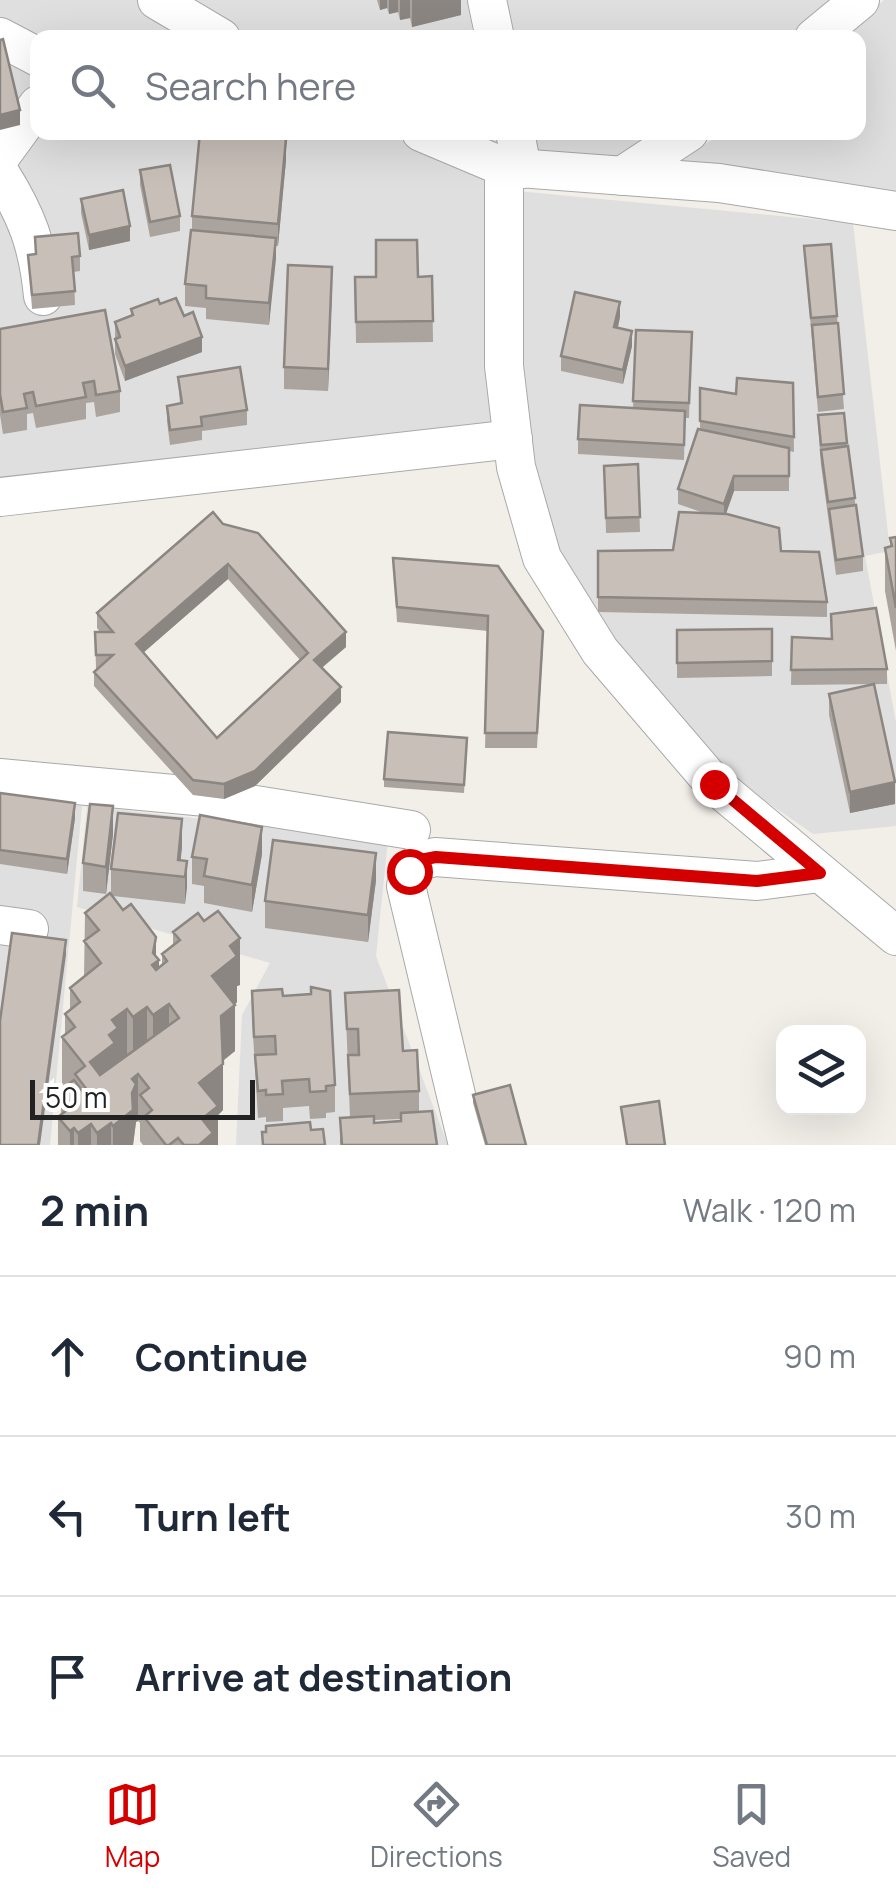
<!DOCTYPE html>
<html lang="en">
<head>
<meta charset="utf-8">
<style>
  body { margin:0; font-family:Manrope,sans-serif; background:#f6f6f7; color:#1f2937 }
  .controls { position:absolute; right:30px; bottom:30px; display:grid; overflow:hidden; border-radius:20px; box-shadow:0 10px 40px #0002 }
  .controls button { width:90px; height:90px; display:grid; place-items:center; padding:0; border:0; border-bottom:2px solid #e0e1e3; background:#fff; color:#1f2937; font:50px sans-serif }
  .scale { position:absolute; left:30px; bottom:25px; width:225px; box-sizing:border-box; padding-left:10px; border:5px solid #222; border-top:0; font-size:28px; line-height:35px; white-space:nowrap; color:#222; -webkit-text-stroke:8px #fff; paint-order:stroke }
  .stop { position:absolute; width:30px; height:30px; margin:-22px; border:8px solid #d40000; border-radius:50%; background:#fff }
  .stop.end { background:#d40000; border-color:#fff; box-shadow:0 2px 10px #0008 }
  .list { margin:0; padding:0; list-style:none }
  h2 { display:flex; justify-content:space-between; align-items:center; height:130px; margin:0; padding:0 40px; font-size:42px }
  h2 small { font-size:32px; font-weight:400; color:#747a83 }
  .list li { display:grid; grid-template-columns:65px 1fr auto; gap:30px; align-items:center; box-sizing:border-box; height:160px; padding:0 40px; border-top:2px solid #e0e1e3 }
  .list b { display:block; font-size:38px; white-space:nowrap }
  .list em { font-size:32px; font-style:normal; color:#747a83 }
  .icon { flex:none; width:55px; height:55px; fill:none; stroke:currentColor; stroke-width:2; stroke-linecap:round; stroke-linejoin:round }
  .map { position:relative; flex:none; width:896px; height:1145px; overflow:hidden }
  .search { position:absolute; background:#fff; box-shadow:0 10px 40px #0002; left:30px; right:30px; top:30px; height:110px; display:flex; align-items:center; gap:25px; box-sizing:border-box; padding:0 35px; border-radius:20px; color:#747a83; font-size:38px }
  .sheet { height:610px; background:#fff }
  nav { display:flex; justify-content:space-around; align-items:center; box-sizing:border-box; height:140px; border-top:2px solid #e0e1e3; background:#fff; font-size:28px; color:#747a83 }
  nav a { display:grid; justify-items:center; gap:5px }
  nav .on { color:#d40000 }
  .map>svg:first-child { display:block }
</style>
</head>
<body>
<div class="map">
<svg width="896" height="1145" viewBox="0 0 896 1145">
  <rect width="100%" height="100%" fill="#f2efe9"/>
  <g fill="#e0dfdf">
    <polygon points="0,0 140,0 200,37 38,38 38,132 399,133 494,171 494,426 0,482"/>
    <polygon points="170,0 467,0 474,37 236,37"/>
    <polygon points="472,0 839,0 794,38 480,37"/>
    <polygon points="884,0 896,0 896,197 680,162 722,133 858,132 858,38 840,37"/>
    <polygon points="500,133 662,133 620,159 503,147"/>
    <polygon points="517,191 853,223 890,551 865,556 896,722 896,826 813,834 727,774 607,641 557,553 526,443"/>
    <polygon points="0,794 82,806 50,1145 0,1145"/>
    <polygon points="87,806 388,840 376,956 448,1145 236,1145 242,1015 270,963 77,907"/>
  </g>
  <g fill="none" stroke-linecap="round" stroke-linejoin="round">
    <defs>
      <g id="minor">
        <polyline points="157,0 221,38"/>
        <polyline points="487,0 495,38"/>
        <polyline points="0,37 38,57"/>
        <polyline points="814,38 860,0"/>
        <polyline points="421,132 504,167 719,183 896,211"/>
        <polyline points="515,132 522,169"/>
        <polyline points="0,157 38,105"/>
        <polyline points="504,167 504,366 516,467 542,558 600,651 714,784 896,936"/>
        <path d="M0,173C27,216 38,245 43,296"/>
        <polyline points="622,176 689,132"/>
        <polyline points="0,497 513,439"/>
        <polyline points="0,778 206,797 411,830"/>
        <polyline points="0,925 29,929"/>
        <path d="M468,1145L406,886C409,867 417,861 435,857L757,881L820,873"/>
      </g>
    </defs>
    <use href="#minor" stroke="#a9a9a9" stroke-width="40"/>
    <use href="#minor" stroke="#fff" stroke-width="38"/>
  </g>
  <g fill="#aba49e" fill-rule="evenodd">
    <polygon points="377,0 461,0 461,15 412,27 410,18 400,20 398,12 389,14 387,8 380,10"/>
    <polygon points="286,160 278,246 276,246 269,325 206,319 206,308 185,306 185,284 192,230 192,216"/>
    <polygon points="140,170 180,216 180,231 150,237 140,185"/>
    <polygon points="81,199 130,241 89,250 81,213"/>
    <polygon points="35,237 80,256 80,271 74,272 75,305 32,309 28,255 35,254"/>
    <polygon points="804,246 837,316 844,409 818,412"/>
    <polygon points="432,276 433,342 356,343 355,277"/>
    <polygon points="332,288 328,391 284,389 284,367"/>
    <polygon points="160,304 184,316 202,352 125,381 115,354 115,322 131,316 131,309"/>
    <polygon points="620,317 618,328 632,346 623,384 561,371 561,356"/>
    <polygon points="0,329 120,391 120,412 96,417 94,402 86,403 86,419 36,428 33,413 27,414 27,430 3,434 0,415"/>
    <polygon points="636,330 692,332 689,418 685,418 684,460 578,454 578,439 633,408"/>
    <polygon points="178,377 247,410 247,425 202,431 202,440 170,445 167,421 167,406 180,404"/>
    <polygon points="793,383 794,452 789,451 789,491 734,491 726,514 781,551 827,602 827,617 598,612 598,551 673,550 704,513 678,504 678,489 700,429 700,388 736,394"/>
    <polygon points="844,413 847,447 863,556 863,571 836,575 821,465 818,423"/>
    <polygon points="638,464 640,532 606,533 604,466"/>
    <path d="M223,524L346,647L322,668L341,702L255,786L224,799L193,795L94,686V672L96,669L95,632H100L97,628V613ZM228,579L300,660L217,738L143,653Z"/>
    <polygon points="896,537 896,651 885,591 885,548 890,547 890,538"/>
    <polygon points="393,558 543,646 537,748 485,748 488,631 397,622"/>
    <polygon points="772,629 772,676 677,678 677,630"/>
    <polygon points="792,637 831,639 887,669 887,684 791,685"/>
    <polygon points="829,694 895,804 850,813 829,715"/>
    <polygon points="467,738 464,793 384,787 384,779"/>
    <polygon points="0,793 75,818 67,874 0,864"/>
    <polygon points="113,834 106,894 83,891 83,863"/>
    <polygon points="182,847 180,860 187,861 185,904 113,896 156,957 159,967 162,965 162,954 173,946 173,932 240,985 237,986 237,1002 235,1005 235,1051 223,1061 223,1110 218,1115 218,1145 143,1145 140,1141 140,1123 138,1121 136,1122 133,1145 58,1145 58,1117 61,1114 61,1090 65,1087 62,1083 62,1037 65,1035 65,1014 70,1010 70,988 84,977 85,913 111,894 111,869"/>
    <polygon points="262,854 252,912 204,903 204,886 192,884 192,857"/>
    <polygon points="376,880 368,942 265,928 265,901"/>
    <polygon points="252,991 283,996 335,1085 335,1112 326,1113 326,1118 310,1119 309,1106 283,1108 283,1121 266,1122 266,1117 258,1118 252,1018"/>
    <path d="M345,993L403,1051L419,1091V1112L437,1145H340V1118L350,1117ZM401,1119V1121L374,1123V1120Z"/>
    <polygon points="473,1095 526,1145 485,1145 473,1103"/>
  </g>
  <g fill="#8b8681">
    <polygon points="380,0 387,0 387,8 380,10"/>
    <polygon points="389,0 398,0 398,12 389,14"/>
    <polygon points="400,0 410,0 410,18 400,20"/>
    <polygon points="412,0 461,0 461,15 412,27"/>
    <polygon points="20,110 20,125 0,130 0,115"/>
    <polygon points="286,139 286,160 278,246 278,224"/>
    <polygon points="130,226 130,241 89,250 89,235"/>
    <polygon points="276,238 276,259 269,325 269,303"/>
    <polygon points="332,267 332,288 328,391 328,369"/>
    <polygon points="620,302 620,317 614,342 614,327"/>
    <polygon points="632,331 632,346 623,384 623,370"/>
    <polygon points="202,337 202,352 125,381 125,366"/>
    <polygon points="734,476 734,491 724,519 724,504"/>
    <polygon points="228,564 228,579 136,659 136,644"/>
    <polygon points="346,632 346,647 314,674 314,660"/>
    <polygon points="341,687 341,702 255,786 224,799 224,784"/>
    <polygon points="895,782 895,804 850,813 850,792"/>
    <polygon points="75,803 75,818 67,874 67,859"/>
    <polygon points="113,806 113,834 106,894 106,867"/>
    <polygon points="182,819 182,847 179,877 178,860"/>
    <polygon points="262,827 262,854 252,912 252,885"/>
    <polygon points="376,853 376,880 368,942 368,915"/>
    <polygon points="187,861 187,888 185,904 185,877"/>
    <polygon points="156,937 156,962 159,960 159,1006 152,965"/>
    <polygon points="240,938 240,985 237,986 237,1002 212,1022 212,976 230,946"/>
    <polygon points="66,940 66,955 40,1145 38,1145"/>
    <polygon points="169,1004 169,1050 153,1062 153,1015"/>
    <polygon points="235,1005 235,1051 221,1062 221,1016"/>
    <polygon points="147,1007 147,1053 133,1064 133,1017"/>
    <polygon points="127,1009 127,1056 91,1107 90,1062 109,1035 112,1020"/>
    <polygon points="223,1064 223,1110 218,1115 218,1145 199,1145 199,1083"/>
    <polygon points="138,1074 138,1121 136,1122 133,1145 113,1145 113,1126 132,1079"/>
    <polygon points="111,1123 111,1145 97,1145 97,1133"/>
    <polygon points="91,1124 91,1145 78,1145 78,1133"/>
    <polygon points="74,1128 74,1145 70,1145 70,1131"/>
  </g>
  <g fill="#c7bfb8" stroke="#8b8681" stroke-width="2.5" fill-rule="evenodd">
    <polygon points="3,39 20,110 0,115 0,40"/>
    <polygon points="200,132 221,132 286,139 278,224 192,216"/>
    <polygon points="170,165 180,216 150,222 140,170"/>
    <polygon points="123,190 130,226 89,235 81,199"/>
    <polygon points="191,230 276,238 269,303 206,298 206,286 185,284"/>
    <polygon points="78,233 80,256 72,257 75,291 32,295 28,255 36,254 35,237"/>
    <polygon points="376,240 417,240 418,277 432,276 433,321 356,322 355,277 376,277"/>
    <polygon points="831,244 837,316 811,318 804,246"/>
    <polygon points="288,265 332,267 328,369 284,367"/>
    <polygon points="575,292 620,302 614,327 632,331 623,370 561,356"/>
    <polygon points="176,298 184,316 193,312 202,337 125,366 115,339 120,337 115,322 133,315 131,309 158,299 160,304"/>
    <polygon points="105,310 120,391 96,395 94,381 83,383 86,397 36,406 33,392 24,394 27,408 3,412 0,394 0,329"/>
    <polygon points="838,323 844,394 818,397 812,325"/>
    <polygon points="636,330 692,332 689,403 633,401"/>
    <polygon points="240,367 247,410 201,417 202,426 170,430 167,406 182,403 178,377"/>
    <polygon points="737,378 793,383 794,437 700,421 700,388 736,394"/>
    <polygon points="580,405 685,411 684,445 578,439"/>
    <polygon points="844,413 847,443 821,445 818,415"/>
    <polygon points="698,429 789,448 789,476 734,476 724,504 678,489"/>
    <polygon points="848,446 855,498 828,502 821,450"/>
    <polygon points="638,464 640,517 606,518 604,466"/>
    <polygon points="856,505 863,556 836,560 829,509"/>
    <path d="M213,512L223,524L258,533L346,632L314,660L341,687L255,771L224,784L193,780L94,672L113,655H96L95,632H113L97,613ZM228,564L308,653L217,738L136,644Z"/>
    <polygon points="679,512 727,514 779,528 781,551 819,552 827,602 598,597 598,551 673,550"/>
    <polygon points="896,537 896,608 885,548 892,546 890,538"/>
    <polygon points="393,558 498,566 543,631 537,733 485,733 488,616 397,607"/>
    <polygon points="876,608 887,669 791,670 792,637 832,639 831,614"/>
    <polygon points="772,629 772,661 677,663 677,630"/>
    <polygon points="874,684 895,782 850,792 829,694"/>
    <polygon points="388,732 467,738 464,785 384,779"/>
    <polygon points="0,793 75,803 67,859 0,850"/>
    <polygon points="90,804 113,806 106,867 83,863"/>
    <polygon points="118,813 182,819 178,860 187,861 185,877 111,869"/>
    <polygon points="200,815 262,827 252,885 204,876 207,859 192,857"/>
    <polygon points="273,840 376,853 368,915 265,901"/>
    <path d="M110,893L123,910L131,904L156,937L153,953L159,960L152,965L156,970L167,961L162,954L180,940L173,932L198,913L204,921L218,911L240,938L230,946L237,956L212,976L235,1005L221,1016L223,1064L199,1083L218,1106L202,1119L213,1133L199,1145H184L178,1138L169,1145H166L144,1117L152,1110L140,1095L149,1088L138,1074L132,1079L136,1084L132,1093L133,1110L113,1126L111,1123L97,1133L91,1124L78,1133L74,1128L70,1131L58,1117L67,1110L62,1104L68,1099L61,1090L74,1080L87,1097L91,1095L75,1074L85,1066L62,1037L75,1027L65,1014L80,1002L70,988L101,963L84,941L99,930L85,913ZM169,1004L179,1018L100,1075L90,1062L115,1043L109,1035L118,1028L112,1020L127,1009L133,1017L147,1007L153,1015Z"/>
    <polygon points="12,933 66,940 38,1145 0,1145 0,1021"/>
    <polygon points="311,987 330,991 335,1085 326,1086 326,1091 310,1092 309,1079 282,1081 283,1094 266,1095 266,1090 258,1091 255,1055 276,1054 275,1036 254,1037 252,991 282,989 283,996 311,994"/>
    <polygon points="399,990 403,1051 417,1050 419,1091 350,1094 348,1055 359,1055 358,1029 347,1029 345,993"/>
    <polygon points="510,1085 526,1145 487,1145 473,1095"/>
    <polygon points="659,1101 665,1145 627,1145 621,1107"/>
    <polygon points="432,1111 437,1145 342,1145 340,1118 374,1116 374,1123 401,1121 401,1113"/>
    <polygon points="310,1122 311,1130 323,1129 325,1145 263,1145 262,1132 266,1132 266,1126"/>
  </g>
  <g fill="none" stroke-linecap="round" stroke-linejoin="round">
    <polyline stroke="#d40000" stroke-width="12" points="409,871 420,860 436,857 757,881 820,873 714,784"/>
  </g>
</svg>
<div class="controls">
<button><svg class="icon" aria-label="layers" viewBox="0 0 24 24"><path d="M12 4l9 5-9 5-9-5zM3 14l9 5 9-5"/></svg></button>
</div>
<div class="scale">50 m</div>
<div class="stop" style="left:409px;top:871px"></div>
<div class="stop end" style="left:714px;top:784px"></div>
<div class="search"><svg class="icon" aria-label="search" viewBox="0 0 24 24"><circle cx="10" cy="10" r="6"/><path d="M15 15l6 6"/></svg>Search here</div>
</div>
<section class="sheet">
<h2>2 min<small>Walk · 120 m</small></h2>
<ul class="list">
<li><svg class="icon" aria-label="ahead" viewBox="0 0 24 24"><path d="M12 20V5M6 11l6-6 6 6"/></svg><div><b>Continue</b></div><em>90 m</em></li>
<li><svg class="icon" aria-label="left" viewBox="0 0 24 24"><path d="M17 20v-9H6M10 6l-5 5 5 5"/></svg><div><b>Turn left</b></div><em>30 m</em></li>
<li><svg class="icon" aria-label="arrive" viewBox="0 0 24 24"><path d="M6 21V4h12l-3 4 3 4H6"/></svg><div><b>Arrive at destination</b></div></li>
</ul>
</section>
<nav>
<a class="on"><svg class="icon" aria-label="map" viewBox="0 0 24 24"><path d="M3 6l6-2 6 2 6-2v14l-6 2-6-2-6 2zM9 4v14M15 6v14"/></svg>Map</a>
<a><svg class="icon" aria-label="directions" viewBox="0 0 24 24"><path d="M12 3l9 9-9 9-9-9zM9 14v-3h6M13 9l2 2-2 2"/></svg>Directions</a>
<a><svg class="icon" aria-label="saved" viewBox="0 0 24 24"><path d="M7 4h10v16l-5-4-5 4z"/></svg>Saved</a>
</nav>
</body>
</html>
